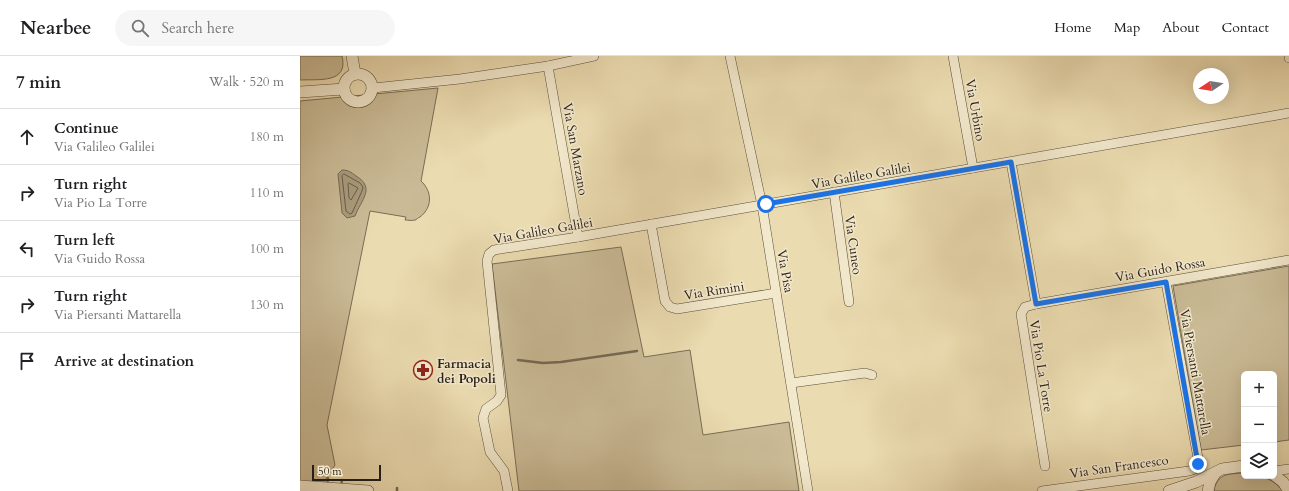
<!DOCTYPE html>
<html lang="en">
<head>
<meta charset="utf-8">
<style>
  body { margin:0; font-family:Cardo,serif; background:#f6f6f6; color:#202124 }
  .controls { position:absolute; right:12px; bottom:12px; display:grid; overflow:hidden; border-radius:6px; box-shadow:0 4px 16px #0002 }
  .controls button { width:36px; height:36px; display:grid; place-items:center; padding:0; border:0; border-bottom:1px solid #e0e0e0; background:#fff; color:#202124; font:20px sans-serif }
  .compass { position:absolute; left:893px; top:12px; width:36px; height:36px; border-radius:50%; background:#fff; box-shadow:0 4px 16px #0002; rotate:258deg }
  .scale { position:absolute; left:12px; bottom:10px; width:69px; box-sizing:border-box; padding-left:4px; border:2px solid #281f17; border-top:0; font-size:11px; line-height:14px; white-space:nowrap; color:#281f17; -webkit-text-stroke:3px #f2e8cc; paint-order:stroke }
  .stop { position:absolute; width:12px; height:12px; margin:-9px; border:3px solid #1a73e8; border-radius:50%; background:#fff }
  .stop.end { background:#1a73e8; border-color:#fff; box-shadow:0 1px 4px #0008 }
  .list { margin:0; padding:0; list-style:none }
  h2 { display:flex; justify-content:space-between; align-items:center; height:52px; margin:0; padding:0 16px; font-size:17px }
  h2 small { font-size:13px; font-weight:400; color:#757577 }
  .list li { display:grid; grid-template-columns:26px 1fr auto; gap:12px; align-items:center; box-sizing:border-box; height:56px; padding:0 16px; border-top:1px solid #e0e0e0 }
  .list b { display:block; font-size:15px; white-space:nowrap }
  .list p { margin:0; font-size:13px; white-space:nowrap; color:#757577 }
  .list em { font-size:13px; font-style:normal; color:#757577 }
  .icon { flex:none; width:22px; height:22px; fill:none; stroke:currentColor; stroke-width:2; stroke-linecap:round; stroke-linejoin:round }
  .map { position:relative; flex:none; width:989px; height:435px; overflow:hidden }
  header { display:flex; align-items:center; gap:24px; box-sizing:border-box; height:56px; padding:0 20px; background:#fff; border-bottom:1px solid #e0e0e0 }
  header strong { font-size:19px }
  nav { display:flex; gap:22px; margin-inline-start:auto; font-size:14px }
  .search { width:280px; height:36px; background:#f6f6f6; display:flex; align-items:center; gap:10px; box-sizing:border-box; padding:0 14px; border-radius:22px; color:#757577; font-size:15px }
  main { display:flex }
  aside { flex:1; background:#fff }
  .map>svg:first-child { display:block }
</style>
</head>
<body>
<header>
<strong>Nearbee</strong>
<div class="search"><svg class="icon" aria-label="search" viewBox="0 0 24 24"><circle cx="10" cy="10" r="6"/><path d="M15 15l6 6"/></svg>Search here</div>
<nav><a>Home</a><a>Map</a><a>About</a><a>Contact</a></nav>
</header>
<main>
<aside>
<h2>7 min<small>Walk · 520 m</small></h2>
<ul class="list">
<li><svg class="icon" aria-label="ahead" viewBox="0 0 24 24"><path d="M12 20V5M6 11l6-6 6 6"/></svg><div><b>Continue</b><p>Via Galileo Galilei</p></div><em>180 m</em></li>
<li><svg class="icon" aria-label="right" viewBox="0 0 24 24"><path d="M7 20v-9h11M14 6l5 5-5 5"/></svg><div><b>Turn right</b><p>Via Pio La Torre</p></div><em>110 m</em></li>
<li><svg class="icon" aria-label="left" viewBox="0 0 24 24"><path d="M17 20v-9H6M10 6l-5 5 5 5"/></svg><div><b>Turn left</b><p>Via Guido Rossa</p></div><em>100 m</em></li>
<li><svg class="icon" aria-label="right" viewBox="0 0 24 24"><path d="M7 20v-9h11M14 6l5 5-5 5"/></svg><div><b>Turn right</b><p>Via Piersanti Mattarella</p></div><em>130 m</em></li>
<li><svg class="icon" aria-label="arrive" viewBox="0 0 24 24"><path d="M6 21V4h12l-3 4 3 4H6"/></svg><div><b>Arrive at destination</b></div></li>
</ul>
</aside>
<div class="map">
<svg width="989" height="435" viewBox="0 0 989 435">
  <rect width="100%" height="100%" fill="#ebdbb0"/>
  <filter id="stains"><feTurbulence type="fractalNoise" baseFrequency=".005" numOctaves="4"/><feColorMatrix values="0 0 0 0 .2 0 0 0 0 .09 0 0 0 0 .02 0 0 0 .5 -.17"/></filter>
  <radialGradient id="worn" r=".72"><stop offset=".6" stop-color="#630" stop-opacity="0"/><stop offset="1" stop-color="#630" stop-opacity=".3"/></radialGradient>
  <g fill="#cabb96" stroke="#796d56">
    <path d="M0,0H42C49,28 18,23 0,24Z"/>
    <path d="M138,32L121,125C132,135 133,151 120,161C119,161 116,164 115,164C112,165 108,164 105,164L106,161L70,155L27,369L35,409L22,429L0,428V45Z"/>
    <polygon points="321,191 344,301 390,294 403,379 489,366 499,435 219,435 192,208"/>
    <polygon points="989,210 989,384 974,386 974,318 944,318 944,389 901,394 873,230"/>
    <path d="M944,417V420C962,420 971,421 983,435H914C917,417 929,418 944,417Z"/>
  </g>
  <path fill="#a99b7c" stroke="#756954" d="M42,114C48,114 51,116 56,120C76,132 61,144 55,160L47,162L42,157L38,118Z"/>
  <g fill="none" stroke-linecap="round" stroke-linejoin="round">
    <g stroke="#685d4a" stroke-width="1">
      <polygon points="44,118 60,127 63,131 62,135 52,157 50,158 46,155 42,120"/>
      <polygon points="49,127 58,132 51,144 49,142 48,128"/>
    </g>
    <g stroke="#756954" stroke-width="2.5">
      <polyline points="218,304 243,307 261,306 337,295"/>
      <polyline points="27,429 28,422"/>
      <polyline points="41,430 42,424"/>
      <polyline points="97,435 97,432"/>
    </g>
    <defs>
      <g id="minor">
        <polyline points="430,0 462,149 508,435"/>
        <polyline points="653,0 673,112"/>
        <polyline points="989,0 989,2"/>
        <polyline points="248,10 278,181"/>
        <polyline points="73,32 160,23 248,10 294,0"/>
        <polyline points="711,106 736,248"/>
        <polyline points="534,136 549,246"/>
        <polyline points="351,168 365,245 370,251 377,253 476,237"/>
        <polyline points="491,327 565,317 572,319"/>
        <polyline points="745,410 721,258 725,251 736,248 989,204"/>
        <polyline points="974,415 989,413"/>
        <polyline points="208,435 204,415 190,396 183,362 186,353 197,345 201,339 187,205 189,198 194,194 278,181 989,57"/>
        <polyline points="742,435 889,415 895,413 898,410 898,402 866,226"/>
      </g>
      <g id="tertiary">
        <polyline points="52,0 55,18"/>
        <circle cx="58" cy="32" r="14"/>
        <polyline points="0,36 44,33"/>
        <polyline points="974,419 983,426 989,435"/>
        <polyline points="0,430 68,435"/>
        <polyline points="869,435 896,426 922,413 944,410"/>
        <polyline points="908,435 910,426 916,416"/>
      </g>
    </defs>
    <use href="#minor" stroke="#594e3d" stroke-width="10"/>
    <use href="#tertiary" stroke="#594e3d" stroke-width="12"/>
    <use href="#minor" stroke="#f2e8cc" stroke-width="9"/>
    <use href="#tertiary" stroke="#f2e8cc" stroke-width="11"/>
  </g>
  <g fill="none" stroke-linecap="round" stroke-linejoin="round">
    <polyline stroke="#1a73e8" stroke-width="5" points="466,148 711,106 736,248 866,226 898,408"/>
  </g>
  <defs>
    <symbol id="pharmacy-ring" viewBox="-11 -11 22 22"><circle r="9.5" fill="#f2e8cc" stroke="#8f2418" stroke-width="1.5"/><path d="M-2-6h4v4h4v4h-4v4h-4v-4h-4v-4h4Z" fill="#8f2418"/></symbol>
  </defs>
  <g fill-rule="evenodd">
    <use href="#pharmacy-ring" x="112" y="303" width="22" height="22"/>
  </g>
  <g text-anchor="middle" stroke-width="3" stroke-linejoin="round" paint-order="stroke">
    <g font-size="13" fill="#281f17" stroke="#f2e8cc">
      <text transform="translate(676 54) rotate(80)" y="5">Via Urbino</text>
      <text transform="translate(276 93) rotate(80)" y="5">Via San Marzano</text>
      <text transform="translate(561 119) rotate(-10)" y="5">Via Galileo Galilei</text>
      <text transform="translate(243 174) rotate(-10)" y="5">Via Galileo Galilei</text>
      <text transform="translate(554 189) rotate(82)" y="5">Via Cuneo</text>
      <text transform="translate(860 213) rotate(-10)" y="5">Via Guido Rossa</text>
      <text transform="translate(486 215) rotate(80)" y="5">Via Pisa</text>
      <text transform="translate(414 234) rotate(-9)" y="5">Via Rimini</text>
      <text transform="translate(742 310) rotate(81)" y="5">Via Pio La Torre</text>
      <text transform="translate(896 316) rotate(80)" y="5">Via Piersanti Mattarella</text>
      <text transform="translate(819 410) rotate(-8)" y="5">Via San Francesco</text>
    </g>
    <g font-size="13" font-weight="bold" fill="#281f17" stroke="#f2e8cc" text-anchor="start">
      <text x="137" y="312">Farmacia<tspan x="137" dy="15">dei Popoli</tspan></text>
    </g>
  </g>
  <rect width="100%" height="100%" filter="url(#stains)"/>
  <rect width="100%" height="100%" fill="url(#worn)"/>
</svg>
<div class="controls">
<button>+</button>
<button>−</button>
<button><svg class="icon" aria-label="layers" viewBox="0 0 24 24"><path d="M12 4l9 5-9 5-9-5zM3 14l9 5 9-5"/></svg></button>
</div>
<svg class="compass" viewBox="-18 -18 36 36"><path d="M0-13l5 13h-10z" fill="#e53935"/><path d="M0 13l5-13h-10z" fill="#757577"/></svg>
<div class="scale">50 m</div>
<div class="stop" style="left:466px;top:148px"></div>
<div class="stop end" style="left:898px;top:408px"></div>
</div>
</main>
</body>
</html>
